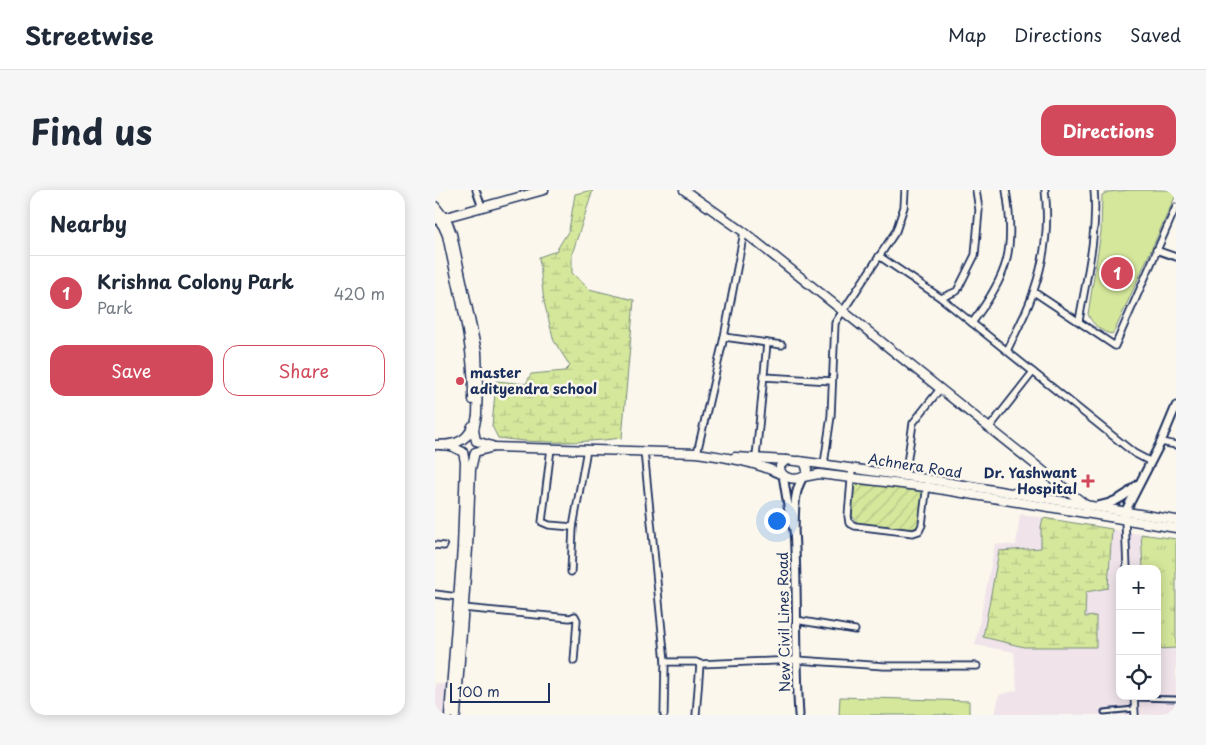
<!DOCTYPE html>
<html lang="en">
<head>
<meta charset="utf-8">
<style>
  body { margin:0; font-family:"Playpen Sans",sans-serif; background:#f6f6f7; color:#1f2937 }
  .controls { position:absolute; right:15px; bottom:15px; display:grid; overflow:hidden; border-radius:10px; box-shadow:0 2px 12px #0003 }
  .controls button { width:45px; height:45px; display:grid; place-items:center; padding:0; border:0; border-bottom:1px solid #e0e1e3; background:#fff; color:#1f2937; font:25px sans-serif }
  .scale { position:absolute; left:15px; bottom:12px; width:100px; box-sizing:border-box; padding-left:5px; border:2px solid #1b2f5e; border-top:0; font-size:14px; line-height:18px; white-space:nowrap; color:#1b2f5e; -webkit-text-stroke:4px #fbf7ec; paint-order:stroke }
  .you { position:absolute; left:341px; top:330px; width:18px; height:18px; margin:-12px; border:4px solid #fff; border-radius:50%; background:#1a73e8; box-shadow:0 0 0 8px #1a73e833 }
  .badge { display:grid; place-items:center; width:32px; height:32px; border-radius:50%; background:#d1495b; color:#fff; font-size:16px; font-weight:700 }
  .pin { position:absolute; translate:-50% -50%; border:2px solid #fff; box-shadow:0 1px 5px #0006 }
  .list { margin:0; padding:0; list-style:none }
  h2 { display:flex; justify-content:space-between; align-items:center; height:65px; margin:0; padding:0 20px; font-size:21px }
  h2 small { font-size:16px; font-weight:400; color:#747a83 }
  .list li { display:grid; grid-template-columns:32px 1fr auto; gap:15px; align-items:center; box-sizing:border-box; height:75px; padding:0 20px; border-top:1px solid #e0e1e3 }
  .list b { display:block; font-size:19px; white-space:nowrap }
  .list p { margin:0; font-size:16px; white-space:nowrap; color:#747a83 }
  .list em { font-size:16px; font-style:normal; color:#747a83 }
  .actions { display:flex; gap:10px; padding:15px 20px }
  .actions a { flex:1; padding:11px 0; border:1px solid #d1495b; border-radius:15px; text-align:center; font-size:18px; color:#d1495b }
  .actions .main { background:#d1495b; color:#fff }
  .icon { flex:none; width:28px; height:28px; fill:none; stroke:currentColor; stroke-width:2; stroke-linecap:round; stroke-linejoin:round }
  .map { position:relative; flex:none; width:741px; height:525px; overflow:hidden; border-radius:15px }
  header { display:flex; align-items:center; gap:30px; box-sizing:border-box; height:70px; padding:0 25px; background:#fff; border-bottom:1px solid #e0e1e3 }
  header strong { font-size:24px }
  nav { display:flex; gap:28px; margin-inline-start:auto; font-size:18px }
  .intro { display:flex; align-items:center; justify-content:space-between; box-sizing:border-box; height:120px; padding:0 30px }
  h1 { margin:0; font-size:35px }
  .button { padding:12px 22px; border-radius:15px; background:#d1495b; color:#fff; font-size:18px; font-weight:700 }
  main { display:flex; gap:30px; padding:0 30px }
  aside { flex:1; background:#fff; border-radius:15px; box-shadow:0 2px 12px #0003 }
  .map>svg:first-child { display:block }
</style>
</head>
<body>
<header>
<strong>Streetwise</strong>
<nav><a>Map</a><a>Directions</a><a>Saved</a></nav>
</header>
<div class="intro"><h1>Find us</h1><a class="button">Directions</a></div>
<main>
<aside>
<h2>Nearby<small></small></h2>
<ul class="list">
<li><span class="badge">1</span><div><b>Krishna Colony Park</b><p>Park</p></div><em>420 m</em></li>
</ul>
<div class="actions"><a class="main">Save</a><a>Share</a></div>
</aside>
<div class="map">
<svg width="741" height="525" viewBox="0 0 741 525">
  <defs>
    <pattern id="grass-tufts" width="24" height="20" patternUnits="userSpaceOnUse" patternTransform="scale(1.25)"><rect width="24" height="20" fill="#d4e79b"/><path d="M3 7l-1-3M5 7V3M7 7l1-3M15 17l-1-3M17 17v-4M19 17l1-3" fill="none" stroke="#b5c688"/></pattern>
    <pattern id="wetland-marsh" width="20" height="14" patternUnits="userSpaceOnUse" patternTransform="scale(1.25)"><rect width="20" height="14" fill="#d4e79b"/><path d="M1 5h8M5 5V1M11 12h8M15 12V8" fill="none" stroke="#b5c688"/></pattern>
    <pattern id="garden-furrows" width="10" height="10" patternUnits="userSpaceOnUse" patternTransform="scale(1.25)"><rect width="10" height="10" fill="#d4e79b"/><path d="M-1 1l2-2M0 10L10 0M9 11l2-2" fill="none" stroke="#b5c688"/></pattern>
  </defs>
  <rect width="100%" height="100%" fill="#fbf7ec"/>
  <filter id="ink" filterUnits="userSpaceOnUse"><feTurbulence type="fractalNoise" baseFrequency=".02" numOctaves="2"/><feDisplacementMap in="SourceGraphic" scale="10" xChannelSelector="R" yChannelSelector="G"/><feConvolveMatrix kernelMatrix="1 2 1 2 8 2 1 2 1" color-interpolation-filters="sRGB"/></filter>
  <g filter="url(#ink)">
    <g fill="#f0e4ea">
      <polygon points="585,324 706,344 708,379 685,379 685,506 722,506 722,459 741,458 741,525 560,525 564,505 582,500 579,462 540,455 560,354 581,355"/>
      <polygon points="0,493 12,495 9,525 0,525"/>
    </g>
    <polygon fill="url(#grass-tufts)" stroke="#788b7c" points="706,344 741,349 741,458 722,459 722,379 708,379"/>
    <g fill="url(#wetland-marsh)" stroke="#788b7c">
      <path d="M158,0L137,64V83L154,99L199,110L187,248C147,253 103,254 63,248L57,236L61,191L91,194L96,184L130,181L135,176L119,151L109,112L104,67L121,61L134,40L140,4Z"/>
      <polygon points="608,328 677,339 673,398 651,402 650,427 661,426 661,457 589,457 548,447 564,361 606,358 606,337"/>
    </g>
    <g fill="#d4e79b" stroke="#788b7c">
      <path d="M695,0H741V5L680,140L677,144C667,143 656,133 653,124L666,42L667,5L673,2Z"/>
      <polygon points="405,507 534,511 534,525 404,525"/>
    </g>
    <polygon fill="url(#garden-furrows)" stroke="#788b7c" points="419,294 450,296 489,302 484,336 476,339 423,333 417,326"/>
    <g fill="none" stroke-linecap="round" stroke-linejoin="round">
      <defs>
        <g id="service">
          <polyline points="699,508 741,509"/>
          <polyline points="669,522 699,519"/>
        </g>
        <g id="minor">
          <polyline points="41,0 47,17"/>
          <polyline points="721,60 741,67"/>
          <polyline points="444,66 506,108 699,263 716,272"/>
          <polyline points="599,102 680,156 741,17"/>
          <polyline points="506,108 522,101 540,65 544,20 541,0"/>
          <path d="M644,131C651,89 663,44 659,0"/>
          <path d="M537,133C573,85 581,60 571,0"/>
          <polyline points="289,147 347,155"/>
          <path d="M572,161C581,141 593,121 599,100C610,68 614,33 610,0"/>
          <polyline points="329,187 397,191"/>
          <polyline points="554,238 598,182"/>
          <polyline points="726,252 741,255"/>
          <polyline points="116,258 107,332 114,335 138,337"/>
          <polyline points="209,261 230,472 229,525"/>
          <polyline points="262,263 289,147 309,42"/>
          <polyline points="321,267 332,153"/>
          <polyline points="389,274 396,226 400,133 461,41 469,17 470,0"/>
          <polyline points="417,279 413,326 414,333 420,336 478,343 484,341 487,335 492,294"/>
          <polyline points="470,287 478,233 505,199"/>
          <polyline points="690,329 692,379"/>
          <polyline points="0,355 9,356"/>
          <polyline points="136,382 138,337 152,259"/>
          <polyline points="0,404 23,407"/>
          <polyline points="28,418 135,428 140,426 142,430 139,471"/>
          <polyline points="361,430 420,440"/>
          <polyline points="230,472 261,472 265,474 362,470 449,476 542,476"/>
          <polyline points="699,506 700,525"/>
          <polyline points="261,525 265,474"/>
        </g>
        <g id="tertiary">
          <path d="M348,285L355,328L359,339C360,321 358,303 368,287"/>
          <path d="M663,316C677,314 691,306 701,296"/>
          <polyline points="690,327 690,322 726,252 741,216"/>
          <path d="M359,339C363,401 360,463 364,525"/>
        </g>
        <g id="secondary">
          <polyline points="249,0 309,42 652,316"/>
          <polyline points="0,16 13,33 17,44 42,162 43,190 42,225 39,240 41,251 57,256"/>
          <path d="M0,25L8,36L12,45C23,100 39,154 38,210"/>
          <polyline points="4,29 109,0"/>
          <path d="M0,255C15,255 32,254 37,236"/>
          <polyline points="6,255 16,256 28,262 30,272 27,358 14,525"/>
          <polyline points="300,267 351,270"/>
          <path d="M351,270L369,272L372,279L371,285C362,292 344,289 345,276Z"/>
          <polyline points="364,271 492,289 741,330"/>
          <polyline points="368,287 384,284 491,297 741,338"/>
          <path d="M21,525L33,358L36,279L40,262L59,257L262,263C290,267 321,272 348,285"/>
        </g>
      </defs>
      <use href="#service" stroke="#1b2f5e" stroke-width="7"/>
      <use href="#minor" stroke="#1b2f5e" stroke-width="9"/>
      <use href="#tertiary" stroke="#1b2f5e" stroke-width="11"/>
      <use href="#secondary" stroke="#1b2f5e" stroke-width="11"/>
      <use href="#service" stroke="#fbf7ec" stroke-width="3"/>
      <use href="#minor" stroke="#fbf7ec" stroke-width="5.5"/>
      <use href="#tertiary" stroke="#fbf7ec" stroke-width="7"/>
      <use href="#secondary" stroke="#fbf7ec" stroke-width="8"/>
    </g>
  </g>
  <g fill="#d1495b" stroke="#fbf7ec" stroke-width="2">
    <circle cx="25" cy="191" r="5"/>
    <path d="M650.5 283.5h5v5h5v5h-5v5h-5v-5h-5v-5h5z"/>
  </g>
  <g text-anchor="middle" stroke-width="5" stroke-linejoin="round" paint-order="stroke">
    <g font-size="14" font-weight="bold" fill="#1b2f5e" stroke="#fbf7ec" text-anchor="start">
      <text x="35" y="188">master<tspan x="35" dy="16">adityendra school</tspan></text>
      <text x="642" y="288" text-anchor="end">Dr. Yashwant<tspan x="642" dy="16">Hospital</tspan></text>
    </g>
    <g font-size="14" fill="#1b2f5e" stroke="#fbf7ec">
      <text transform="translate(480 276) rotate(9)" y="5">Achnera Road</text>
      <text transform="translate(349 432) rotate(-91)" y="5">New Civil Lines Road</text>
    </g>
  </g>
</svg>
<div class="controls">
<button>+</button>
<button>−</button>
<button><svg class="icon" aria-label="locate" viewBox="0 0 24 24"><circle cx="12" cy="12" r="6"/><path d="M12 2v4M12 18v4M2 12h4M18 12h4"/></svg></button>
</div>
<div class="scale">100 m</div>
<div class="you"></div>
<div class="pin badge" style="left:682px;top:83px">1</div>
</div>
</main>
</body>
</html>
